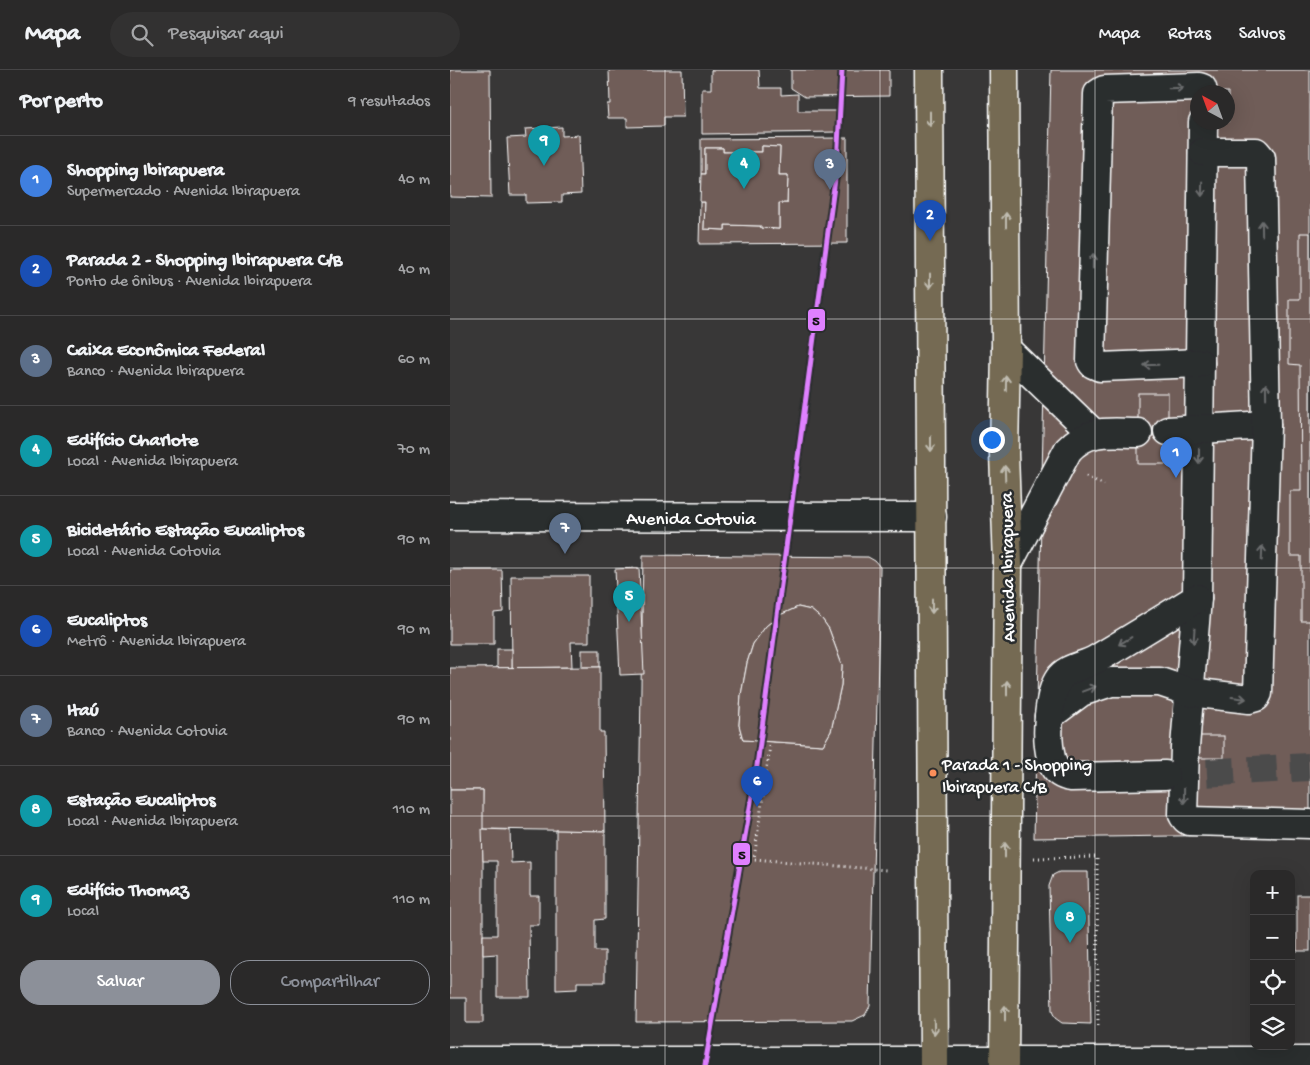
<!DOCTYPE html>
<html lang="pt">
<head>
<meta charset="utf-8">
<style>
  body { margin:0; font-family:"Gochi Hand",sans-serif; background:#323131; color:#f1f3f6 }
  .controls { position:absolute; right:15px; bottom:15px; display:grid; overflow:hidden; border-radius:10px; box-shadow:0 5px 20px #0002 }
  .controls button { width:45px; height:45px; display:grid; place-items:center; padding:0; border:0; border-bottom:1px solid #464546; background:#2a2929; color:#f1f3f6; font:25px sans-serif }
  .compass { position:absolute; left:740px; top:15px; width:45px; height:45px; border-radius:50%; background:#2a2929; box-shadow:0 5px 20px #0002; rotate:319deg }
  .you { position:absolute; left:541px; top:369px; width:18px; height:18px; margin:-12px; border:4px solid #fff; border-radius:50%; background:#1a73e8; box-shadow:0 0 0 8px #1a73e833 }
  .badge { display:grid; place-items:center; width:32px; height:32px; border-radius:50%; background:#8c9099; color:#fff; font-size:16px; font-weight:700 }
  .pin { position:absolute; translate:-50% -41px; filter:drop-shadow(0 1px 2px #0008) }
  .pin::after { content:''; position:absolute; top:26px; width:18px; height:15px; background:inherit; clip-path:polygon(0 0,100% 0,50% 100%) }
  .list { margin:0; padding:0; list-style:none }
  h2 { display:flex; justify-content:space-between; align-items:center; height:65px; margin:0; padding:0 20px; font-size:21px }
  h2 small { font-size:16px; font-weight:400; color:#a5a6a8 }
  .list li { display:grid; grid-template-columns:32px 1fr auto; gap:15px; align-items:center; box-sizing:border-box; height:90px; padding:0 20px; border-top:1px solid #464546 }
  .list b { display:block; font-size:19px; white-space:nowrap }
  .list p { margin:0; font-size:16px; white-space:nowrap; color:#a5a6a8 }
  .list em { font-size:16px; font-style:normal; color:#a5a6a8 }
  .actions { display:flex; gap:10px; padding:15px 20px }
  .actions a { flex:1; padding:11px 0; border:1px solid #8c9099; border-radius:20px; text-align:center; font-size:18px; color:#8c9099 }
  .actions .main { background:#8c9099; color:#fff }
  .icon { flex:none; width:28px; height:28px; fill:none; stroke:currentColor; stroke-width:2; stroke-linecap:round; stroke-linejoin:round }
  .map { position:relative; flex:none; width:860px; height:995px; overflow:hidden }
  header { display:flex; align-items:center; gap:30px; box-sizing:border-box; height:70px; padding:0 25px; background:#2a2929; border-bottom:1px solid #464546 }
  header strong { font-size:24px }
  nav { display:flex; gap:28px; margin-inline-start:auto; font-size:18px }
  .search { width:350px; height:45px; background:#323131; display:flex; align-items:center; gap:12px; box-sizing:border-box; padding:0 18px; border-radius:28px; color:#a5a6a8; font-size:19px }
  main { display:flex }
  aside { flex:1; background:#2a2929 }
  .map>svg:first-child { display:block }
</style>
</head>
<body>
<header>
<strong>Mapa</strong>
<div class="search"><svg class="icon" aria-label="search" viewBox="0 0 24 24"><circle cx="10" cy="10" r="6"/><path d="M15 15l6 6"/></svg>Pesquisar aqui</div>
<nav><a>Mapa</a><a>Rotas</a><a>Salvos</a></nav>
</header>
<main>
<aside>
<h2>Por perto<small>9 resultados</small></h2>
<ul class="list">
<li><span class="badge" style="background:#3f7fe0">1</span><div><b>Shopping Ibirapuera</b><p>Supermercado · Avenida Ibirapuera</p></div><em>40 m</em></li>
<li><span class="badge" style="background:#1a4fb4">2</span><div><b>Parada 2 - Shopping Ibirapuera C/B</b><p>Ponto de ônibus · Avenida Ibirapuera</p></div><em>40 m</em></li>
<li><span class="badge" style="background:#5c6f8a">3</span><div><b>Caixa Econômica Federal</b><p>Banco · Avenida Ibirapuera</p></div><em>60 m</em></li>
<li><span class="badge" style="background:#0f9aa8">4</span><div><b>Edifício Charlote</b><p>Local · Avenida Ibirapuera</p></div><em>70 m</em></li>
<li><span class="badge" style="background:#0f9aa8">5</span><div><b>Bicicletário Estação Eucaliptos</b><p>Local · Avenida Cotovia</p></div><em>90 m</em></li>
<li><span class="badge" style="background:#1a4fb4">6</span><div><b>Eucaliptos</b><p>Metrô · Avenida Ibirapuera</p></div><em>90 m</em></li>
<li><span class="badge" style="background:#5c6f8a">7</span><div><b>Itaú</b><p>Banco · Avenida Cotovia</p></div><em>90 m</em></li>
<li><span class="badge" style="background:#0f9aa8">8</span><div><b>Estação Eucaliptos</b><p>Local · Avenida Ibirapuera</p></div><em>110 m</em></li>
<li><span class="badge" style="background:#0f9aa8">9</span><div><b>Edifício Thomaz</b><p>Local</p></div><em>110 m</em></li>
</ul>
<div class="actions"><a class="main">Salvar</a><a>Compartilhar</a></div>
</aside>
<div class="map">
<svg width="860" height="995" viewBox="0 0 860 995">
  <rect width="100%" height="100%" fill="#383737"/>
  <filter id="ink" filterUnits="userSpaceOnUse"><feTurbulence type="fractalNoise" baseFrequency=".02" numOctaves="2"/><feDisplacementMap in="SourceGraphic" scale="10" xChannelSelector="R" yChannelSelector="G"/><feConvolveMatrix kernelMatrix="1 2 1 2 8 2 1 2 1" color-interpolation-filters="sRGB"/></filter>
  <g filter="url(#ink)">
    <g fill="#6f5d59" stroke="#fff" fill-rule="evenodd">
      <polygon points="0,0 40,0 41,128 0,127"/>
      <polygon points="159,0 232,0 233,47 214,47 214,56 177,57 177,48 158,48 157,34 160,34"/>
      <polygon points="261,0 309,0 310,18 331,18 331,25 348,24 348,41 388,41 388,62 252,64 252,19 261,19"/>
      <polygon points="341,0 439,0 439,26 355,27 341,18"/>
      <path d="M601,0H860V764L584,768ZM748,22H778V52H748Z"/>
      <polygon points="112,57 112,66 129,65 131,124 112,125 112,132 76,133 76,125 60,125 57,68 76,67 75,59"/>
      <polygon points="397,68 397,173 249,174 250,132 255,132 254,159 275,160 275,155 311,156 311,158 329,159 329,133 337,133 338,105 329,105 330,77 312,76 312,82 273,82 273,78 255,78 255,104 251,104 251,69"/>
      <polygon points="312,76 330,77 329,105 338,105 337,133 329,133 329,159 311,158 311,156 275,155 275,160 254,159 255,132 250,132 251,104 255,104 255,78 273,78 273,82 312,82"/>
      <polygon points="850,163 860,163 860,551 851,551 851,486 840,486 840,421 851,421 850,295 839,294 839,229 850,229"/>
      <rect x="688" y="323" width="30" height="71"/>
      <path d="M193,485L418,487L425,491L430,497L420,936L415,945L402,951L186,952ZM348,537L361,540L372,549L379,559L392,595L391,615L381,661L373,675L293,670L289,655L291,625L297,593L303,574L316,556L330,545Z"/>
      <polygon points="189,498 194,604 170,605 165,499"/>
      <polygon points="0,500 52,500 53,542 44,543 44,574 0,574"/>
      <polygon points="61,506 139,506 139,572 121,572 122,597 62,598"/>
      <polygon points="348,537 361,540 372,549 379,559 392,595 391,615 381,661 373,675 293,670 289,655 291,625 297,593 303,574 316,556 330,545"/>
      <rect x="47" y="579" width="15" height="19"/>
      <rect x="132" y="580" width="18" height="17"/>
      <polygon points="150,597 150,662 154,662 155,761 32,759 33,720 0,720 0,598"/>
      <rect x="742" y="666" width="32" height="22"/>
      <polygon points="0,720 33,720 33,953 16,953 16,928 0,928"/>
      <polygon points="32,759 60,760 61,793 80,792 80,826 89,826 89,855 79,855 80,927 47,927 47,884 33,885 33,865 47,865 47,791 33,791"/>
      <polygon points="106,760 155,761 155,849 145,850 145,881 155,881 155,912 127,912 127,919 106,920"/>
      <polygon points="609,802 638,802 641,954 612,953 605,948 602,941 599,816 603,805"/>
      <rect x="847" y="825" width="13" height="56"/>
    </g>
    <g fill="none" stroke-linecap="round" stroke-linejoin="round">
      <polyline stroke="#4c4b4b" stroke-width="28" stroke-dasharray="28 14" stroke-linecap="butt" points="715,705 859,697"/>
      <defs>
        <g id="minor">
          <polyline points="753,52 747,528 735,677 733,745 736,749 739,751 860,754"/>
          <polyline points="556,279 644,364"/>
          <polyline points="750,293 650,297 643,294 641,291 648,24 654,20 749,17 752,18 753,22"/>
          <polyline points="718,361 816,355"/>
          <polyline points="0,446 482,447"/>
          <path d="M558,494L618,380C639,358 659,363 688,363"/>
          <polyline points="599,646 631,622 661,612 710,612 740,622 799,629 806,627 808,623 816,355 811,88 806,82 753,82"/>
          <path d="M715,705L621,707C603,704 601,692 599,676C597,660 599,623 609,609C616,598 634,596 645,590C679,570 713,549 747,528"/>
          <polyline points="0,991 860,991"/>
        </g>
        <g id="major">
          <polyline points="479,0 484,995"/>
          <polyline points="554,995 558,494 554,384 556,279 554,0"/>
        </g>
      </defs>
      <use href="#minor" stroke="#fff" stroke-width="31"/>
      <use href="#major" stroke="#fff" stroke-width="31"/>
      <g stroke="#fff" stroke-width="3" stroke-dasharray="1 4" stroke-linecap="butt">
        <polyline points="636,406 654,415"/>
        <polyline points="320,676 304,789 436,800"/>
        <polyline points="584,788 647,787 648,959"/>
      </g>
      <use href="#minor" stroke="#2a2d2e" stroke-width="28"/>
      <use href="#major" stroke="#746b52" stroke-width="28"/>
      <defs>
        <polyline id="metro-1" points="255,995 306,703 387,94 392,0"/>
      </defs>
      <use href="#metro-1" stroke="#2a2d2e" stroke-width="9"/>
      <use href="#metro-1" stroke="#df80ff" stroke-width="5"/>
    </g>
    <defs><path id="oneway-shaft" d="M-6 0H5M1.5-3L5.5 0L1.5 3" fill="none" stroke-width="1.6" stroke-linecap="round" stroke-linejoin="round" transform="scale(1.25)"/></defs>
    <g stroke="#6a6c6d">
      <use href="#oneway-shaft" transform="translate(726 18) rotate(-2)"/>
      <use href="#oneway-shaft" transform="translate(752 119) rotate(91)"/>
      <use href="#oneway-shaft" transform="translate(812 158) rotate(-91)"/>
      <use href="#oneway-shaft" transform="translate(643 191) rotate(-89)"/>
      <use href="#oneway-shaft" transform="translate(701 295) rotate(178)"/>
      <use href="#oneway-shaft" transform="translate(816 321) rotate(-91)"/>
      <use href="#oneway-shaft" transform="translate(749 386) rotate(90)"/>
      <use href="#oneway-shaft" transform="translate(812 483) rotate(-88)"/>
      <use href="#oneway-shaft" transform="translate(744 566) rotate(94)"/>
      <use href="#oneway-shaft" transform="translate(675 571) rotate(149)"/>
      <use href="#oneway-shaft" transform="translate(639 619) rotate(-21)"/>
      <use href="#oneway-shaft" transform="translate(789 628) rotate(7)"/>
      <use href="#oneway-shaft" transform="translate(734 726) rotate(91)"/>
    </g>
    <g stroke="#c0bcb1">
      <use href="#oneway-shaft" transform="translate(480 49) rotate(90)"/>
      <use href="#oneway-shaft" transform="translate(556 150) rotate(-90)"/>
      <use href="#oneway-shaft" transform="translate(480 211) rotate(90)"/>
      <use href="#oneway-shaft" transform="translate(556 313) rotate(-89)"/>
      <use href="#oneway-shaft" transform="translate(481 374) rotate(90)"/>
      <use href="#oneway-shaft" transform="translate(555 403) rotate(-92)"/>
      <use href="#oneway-shaft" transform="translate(482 536) rotate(90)"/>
      <use href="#oneway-shaft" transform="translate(557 618) rotate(-90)"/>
      <use href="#oneway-shaft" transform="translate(555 780) rotate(-90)"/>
      <use href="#oneway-shaft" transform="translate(555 943) rotate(-90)"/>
      <use href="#oneway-shaft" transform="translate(484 957) rotate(89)"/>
    </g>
  </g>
  <path fill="none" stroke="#fff" stroke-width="1" stroke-opacity="0.55" d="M215,0V995M430,0V995M645,0V995M0,249H860M0,498H860M0,746H860"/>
  <circle fill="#fa8e5a" stroke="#2a2d2e" stroke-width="2" cx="483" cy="703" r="4.5"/>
  <g text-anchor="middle" stroke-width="5" stroke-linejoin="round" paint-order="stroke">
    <g font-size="18" fill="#fff" stroke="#2a2d2e" text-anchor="start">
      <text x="492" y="700">Parada 1 - Shopping<tspan x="492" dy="22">Ibirapuera C/B</tspan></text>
    </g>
    <g font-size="19" fill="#fff" stroke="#2a2d2e">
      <text x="241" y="454">Avenida Cotovia</text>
      <text transform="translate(556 497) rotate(-91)" y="7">Avenida Ibirapuera</text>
    </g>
  </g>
  <g stroke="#2a2d2e" stroke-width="2">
    <rect x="357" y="238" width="19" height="24" rx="5" fill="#df80ff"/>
    <rect x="282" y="772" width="19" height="24" rx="5" fill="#df80ff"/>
  </g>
  <g font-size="14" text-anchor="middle" font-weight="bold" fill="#111">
    <text x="366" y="255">5</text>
    <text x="292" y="789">5</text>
  </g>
</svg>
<div class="controls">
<button>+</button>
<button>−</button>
<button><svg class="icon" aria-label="locate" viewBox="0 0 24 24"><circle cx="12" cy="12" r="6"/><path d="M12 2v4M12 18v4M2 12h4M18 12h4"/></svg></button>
<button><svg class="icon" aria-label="layers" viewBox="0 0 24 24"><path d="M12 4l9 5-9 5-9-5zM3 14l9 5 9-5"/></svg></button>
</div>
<svg class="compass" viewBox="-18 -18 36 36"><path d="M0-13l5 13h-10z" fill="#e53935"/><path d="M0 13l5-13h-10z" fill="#a5a6a8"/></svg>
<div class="you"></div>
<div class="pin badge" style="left:726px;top:408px;background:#3f7fe0">1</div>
<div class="pin badge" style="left:480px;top:171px;background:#1a4fb4">2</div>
<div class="pin badge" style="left:380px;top:120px;background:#5c6f8a">3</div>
<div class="pin badge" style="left:294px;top:119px;background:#0f9aa8">4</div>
<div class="pin badge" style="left:179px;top:552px;background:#0f9aa8">5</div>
<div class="pin badge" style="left:307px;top:737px;background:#1a4fb4">6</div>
<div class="pin badge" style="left:115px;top:484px;background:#5c6f8a">7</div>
<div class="pin badge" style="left:620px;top:873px;background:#0f9aa8">8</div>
<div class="pin badge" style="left:94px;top:96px;background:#0f9aa8">9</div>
</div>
</main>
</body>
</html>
